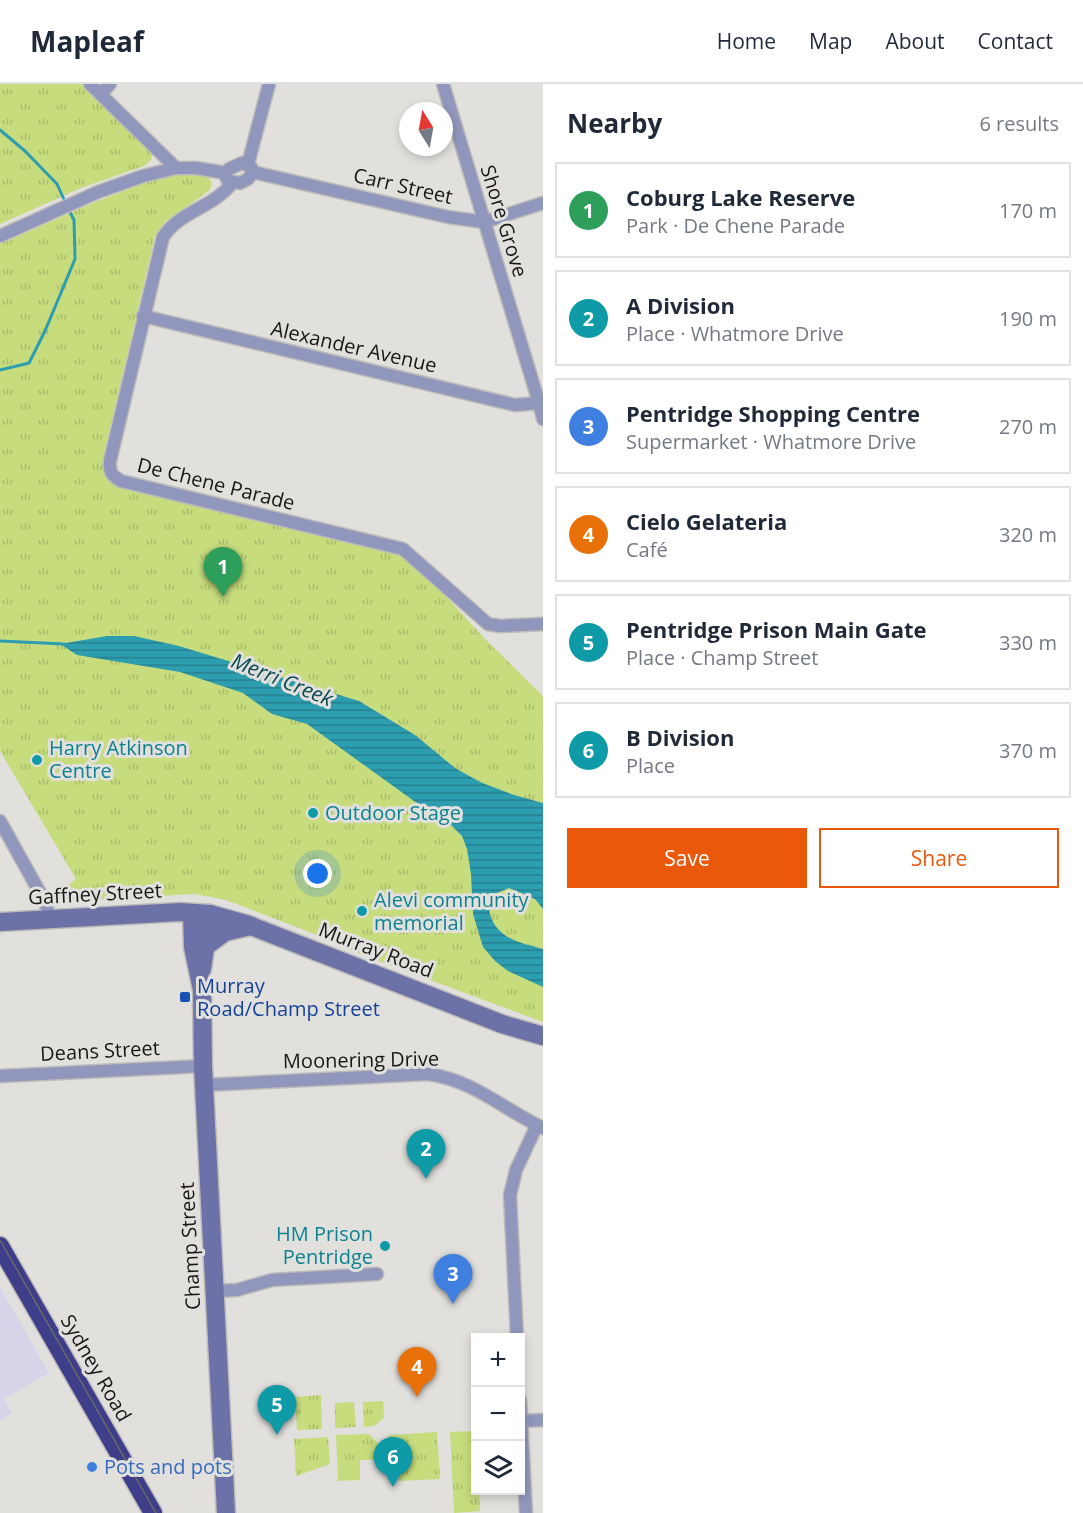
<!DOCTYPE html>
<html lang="en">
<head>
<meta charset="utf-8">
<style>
  body { margin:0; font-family:"Open Sans",sans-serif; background:#f2f2f3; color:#1f2937 }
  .controls { position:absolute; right:18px; bottom:18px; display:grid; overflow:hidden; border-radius:0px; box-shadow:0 3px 9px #0003 }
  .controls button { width:54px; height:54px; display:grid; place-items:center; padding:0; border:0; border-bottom:2px solid #e0e1e3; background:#fff; color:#1f2937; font:30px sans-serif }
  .compass { position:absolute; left:399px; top:18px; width:54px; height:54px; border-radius:50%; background:#fff; box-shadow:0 3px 9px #0003; rotate:349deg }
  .you { position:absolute; left:318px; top:790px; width:21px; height:21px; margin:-15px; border:4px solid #fff; border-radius:50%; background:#1a73e8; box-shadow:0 0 0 9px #1a73e833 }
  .badge { display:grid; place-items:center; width:39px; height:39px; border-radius:50%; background:#ea580c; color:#fff; font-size:20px; font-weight:700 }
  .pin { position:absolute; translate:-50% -50px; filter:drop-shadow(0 2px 3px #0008) }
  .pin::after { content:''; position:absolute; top:32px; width:21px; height:18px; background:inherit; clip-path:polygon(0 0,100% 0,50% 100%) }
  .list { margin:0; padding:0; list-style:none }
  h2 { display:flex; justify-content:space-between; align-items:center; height:78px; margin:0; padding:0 24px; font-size:26px }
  h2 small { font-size:20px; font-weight:400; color:#747a83 }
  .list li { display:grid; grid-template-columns:39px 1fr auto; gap:18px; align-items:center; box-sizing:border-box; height:96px; margin:0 12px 12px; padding:0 12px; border:2px solid #e0e1e3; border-radius:0px }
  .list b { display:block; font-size:22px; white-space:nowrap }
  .list p { margin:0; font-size:20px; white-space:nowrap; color:#747a83 }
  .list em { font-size:20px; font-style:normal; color:#747a83 }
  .actions { display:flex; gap:12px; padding:18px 24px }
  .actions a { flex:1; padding:14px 0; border:2px solid #ea580c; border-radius:0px; text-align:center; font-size:21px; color:#ea580c }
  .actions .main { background:#ea580c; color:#fff }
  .icon { flex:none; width:33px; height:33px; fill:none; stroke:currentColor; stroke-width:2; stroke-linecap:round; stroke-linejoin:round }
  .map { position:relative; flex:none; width:543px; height:1429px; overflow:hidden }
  header { display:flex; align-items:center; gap:36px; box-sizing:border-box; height:84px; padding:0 30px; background:#fff; border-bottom:2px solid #e0e1e3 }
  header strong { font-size:28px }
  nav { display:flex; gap:33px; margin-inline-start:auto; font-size:21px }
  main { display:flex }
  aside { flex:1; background:#fff }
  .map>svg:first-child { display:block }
</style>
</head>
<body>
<header>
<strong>Mapleaf</strong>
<nav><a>Home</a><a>Map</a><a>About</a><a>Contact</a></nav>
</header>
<main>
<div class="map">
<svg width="543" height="1429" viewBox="0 0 543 1429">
  <defs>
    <pattern id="grass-tufts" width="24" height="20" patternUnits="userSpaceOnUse" patternTransform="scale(1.5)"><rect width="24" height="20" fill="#c7dc7d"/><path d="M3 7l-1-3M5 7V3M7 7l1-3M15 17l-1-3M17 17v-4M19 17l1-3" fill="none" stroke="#aabc6b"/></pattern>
    <pattern id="water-rules" width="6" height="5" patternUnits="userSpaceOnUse" patternTransform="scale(1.5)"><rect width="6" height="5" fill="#2d9db0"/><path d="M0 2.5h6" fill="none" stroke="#257f8e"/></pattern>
  </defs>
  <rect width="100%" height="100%" fill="#e1e0dd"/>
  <polygon fill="#d8d3e9" points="0,1203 49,1289 4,1315 12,1329 0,1336"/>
  <g fill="url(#grass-tufts)">
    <polygon points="0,0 81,0 151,67 152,75 144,82 81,104 0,140"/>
    <polygon points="192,89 206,90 212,98 210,106 165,138 155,152 104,370 103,379 107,395 119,403 408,471 484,554 543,612 543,938 341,863 327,855 226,816 195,810 52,818 51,814 76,795 0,667 0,160 95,118 165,91"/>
    <polygon points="321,1311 322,1345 297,1346 295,1313"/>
    <polygon points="383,1317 384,1334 374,1342 364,1343 363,1318"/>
    <polygon points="354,1318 356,1343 335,1344 335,1319"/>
    <polygon points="475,1347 476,1406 479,1407 480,1427 454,1429 450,1348"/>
    <polygon points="437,1348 440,1395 399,1397 398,1375 360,1376 360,1396 338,1397 336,1351 369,1350 380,1361 390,1351"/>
    <polygon points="328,1353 330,1380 296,1392 294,1355"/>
  </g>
  <path fill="url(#water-rules)" d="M107,552H134L179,562L359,617L415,651L455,684L480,698L514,711L543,719V825L535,815L509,804L490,812C487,818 489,823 490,830C497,855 521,859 543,865V903L508,887L495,877L483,863L473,830L471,790L467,765L462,752L446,736L414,717L307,640L272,630L243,609L180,588L77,571L60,560Z"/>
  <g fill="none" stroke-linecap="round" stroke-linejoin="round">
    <g stroke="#2d9db0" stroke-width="3">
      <polyline points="0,46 25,67 57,100 66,120"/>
      <polyline points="0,286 29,279 45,247 75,175 74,136 69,126"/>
      <polyline points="0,557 64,560"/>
    </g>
    <defs>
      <g id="street">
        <polyline points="90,0 176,84"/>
        <polyline points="443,0 539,319"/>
        <polyline points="101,10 110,0"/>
        <polygon points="242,79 251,83 253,88 248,95 240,99 228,97 225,91 229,85"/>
        <polyline points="248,80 269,0"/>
        <polyline points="253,88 448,133 484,138 543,119"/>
        <path d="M232,99C214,123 179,128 163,153L110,377C109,388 112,392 121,397L403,465L488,540L500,542L543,540"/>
        <polyline points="0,152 98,108 143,92 176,84 196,84 226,89"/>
        <polyline points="143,232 515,321 539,319 543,335"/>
        <polyline points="0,737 44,816 51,835"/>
        <polyline points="0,992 203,982"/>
        <path d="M204,1001L428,990C473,996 503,1025 543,1044"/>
        <polyline points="215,1207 237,1206 272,1196 377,1190"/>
        <polyline points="517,1254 510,1111 516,1086 537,1041"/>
        <polyline points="520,1316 526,1429"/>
        <polyline points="522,1337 543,1336"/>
      </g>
      <g id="secondary">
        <polyline points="192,829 193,863 202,906 203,982 226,1429"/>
        <polyline points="0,838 180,828 210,830 246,840 502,940 543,952"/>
        <polyline points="206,862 225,848 251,842"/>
        <polyline points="202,885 210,830"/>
      </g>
      <polyline id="highway" points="0,1162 153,1429"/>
    </defs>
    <use href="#street" stroke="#bdbcb9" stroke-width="15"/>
    <use href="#secondary" stroke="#bdbcb9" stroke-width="21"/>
    <use href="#highway" stroke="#bdbcb9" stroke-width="21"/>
    <use href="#street" stroke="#9196bc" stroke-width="12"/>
    <use href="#secondary" stroke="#6c71a8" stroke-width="18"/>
    <use href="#highway" stroke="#3e3e8b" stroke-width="18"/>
    <polyline stroke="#6b6a68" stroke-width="1.5" points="0,1156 156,1429"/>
  </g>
  <g fill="#0f9aa8" stroke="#e1e0dd" stroke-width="2">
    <circle cx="37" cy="676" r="6"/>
    <circle cx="313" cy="729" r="6"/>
    <circle cx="362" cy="827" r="6"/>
    <circle cx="385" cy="1162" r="6"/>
  </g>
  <rect fill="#1a4fb4" stroke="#e1e0dd" stroke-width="2" x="179" y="907" width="12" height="12" rx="3"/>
  <circle fill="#3f7fe0" stroke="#e1e0dd" stroke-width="2" cx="92" cy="1383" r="6"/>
  <g text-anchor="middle" stroke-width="6" stroke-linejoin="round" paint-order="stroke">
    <g font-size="20" fill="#181716" stroke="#e1e0dd">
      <text transform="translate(403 102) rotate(13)" y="7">Carr Street</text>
      <text transform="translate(504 137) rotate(73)" y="7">Shore Grove</text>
      <text transform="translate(354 263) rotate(13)" y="7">Alexander Avenue</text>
      <text transform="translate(216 400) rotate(14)" y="7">De Chene Parade</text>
      <text transform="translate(95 810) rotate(-3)" y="7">Gaffney Street</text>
      <text transform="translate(376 866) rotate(21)" y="7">Murray Road</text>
      <text transform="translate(100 967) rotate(-3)" y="7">Deans Street</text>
      <text transform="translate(361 976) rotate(-1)" y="7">Moonering Drive</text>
      <text transform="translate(190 1162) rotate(-93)" y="7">Champ Street</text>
      <text transform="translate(96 1284) rotate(60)" y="7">Sydney Road</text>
    </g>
    <g font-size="20" fill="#0d838f" stroke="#e1e0dd" text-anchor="start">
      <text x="49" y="671">Harry Atkinson<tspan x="49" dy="23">Centre</tspan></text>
      <text x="325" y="736">Outdoor Stage</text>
      <text x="374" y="823">Alevi community<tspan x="374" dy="23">memorial</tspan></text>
      <text x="373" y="1157" text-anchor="end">HM Prison<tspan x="373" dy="23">Pentridge</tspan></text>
    </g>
    <g font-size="20" fill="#164399" stroke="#e1e0dd" text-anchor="start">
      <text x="197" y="909">Murray<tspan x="197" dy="23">Road/Champ Street</tspan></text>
    </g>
    <g font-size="20" fill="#366cbe" stroke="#e1e0dd" text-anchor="start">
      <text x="104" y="1390">Pots and pots</text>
    </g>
    <g font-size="21" font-style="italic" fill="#0a4a55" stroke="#e1e0dd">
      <text transform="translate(282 596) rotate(22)" y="7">Merri Creek</text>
    </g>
  </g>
</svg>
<div class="controls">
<button>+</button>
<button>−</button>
<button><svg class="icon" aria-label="layers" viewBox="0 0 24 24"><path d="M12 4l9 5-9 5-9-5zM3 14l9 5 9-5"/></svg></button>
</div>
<svg class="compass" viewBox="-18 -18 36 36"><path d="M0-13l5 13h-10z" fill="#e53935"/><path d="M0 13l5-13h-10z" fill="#747a83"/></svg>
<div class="you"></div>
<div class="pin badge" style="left:223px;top:513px;background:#2e9e5b">1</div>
<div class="pin badge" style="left:426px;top:1095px;background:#0f9aa8">2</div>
<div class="pin badge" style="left:453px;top:1220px;background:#3f7fe0">3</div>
<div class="pin badge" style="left:417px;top:1313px;background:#e8710a">4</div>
<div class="pin badge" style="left:277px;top:1351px;background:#0f9aa8">5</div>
<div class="pin badge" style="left:393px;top:1403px;background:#0f9aa8">6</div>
</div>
<aside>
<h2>Nearby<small>6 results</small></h2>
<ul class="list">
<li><span class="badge" style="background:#2e9e5b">1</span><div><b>Coburg Lake Reserve</b><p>Park · De Chene Parade</p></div><em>170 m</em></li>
<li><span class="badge" style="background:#0f9aa8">2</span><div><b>A Division</b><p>Place · Whatmore Drive</p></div><em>190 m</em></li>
<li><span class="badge" style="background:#3f7fe0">3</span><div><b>Pentridge Shopping Centre</b><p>Supermarket · Whatmore Drive</p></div><em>270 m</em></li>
<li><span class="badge" style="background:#e8710a">4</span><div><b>Cielo Gelateria</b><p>Café</p></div><em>320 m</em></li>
<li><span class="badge" style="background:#0f9aa8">5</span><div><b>Pentridge Prison Main Gate</b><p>Place · Champ Street</p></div><em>330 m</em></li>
<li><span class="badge" style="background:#0f9aa8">6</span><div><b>B Division</b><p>Place</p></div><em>370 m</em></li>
</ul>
<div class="actions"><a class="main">Save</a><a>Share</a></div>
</aside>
</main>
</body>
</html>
